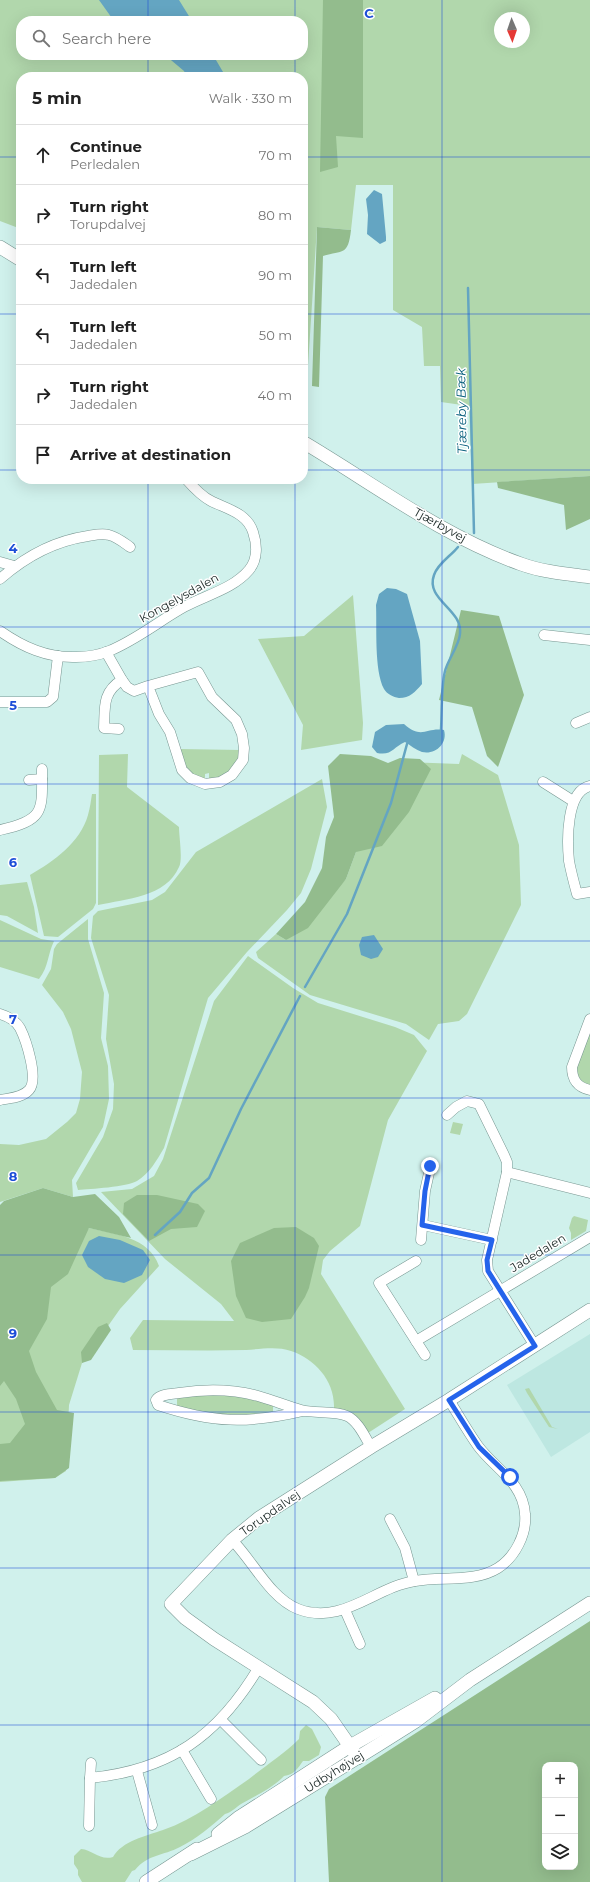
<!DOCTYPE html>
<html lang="en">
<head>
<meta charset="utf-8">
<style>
  body { margin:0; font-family:Montserrat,sans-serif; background:#f2f2f2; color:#222 }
  .controls { position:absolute; right:12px; bottom:12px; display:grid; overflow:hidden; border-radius:8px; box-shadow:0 4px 16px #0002 }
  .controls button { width:36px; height:36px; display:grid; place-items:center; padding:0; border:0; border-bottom:1px solid #e0e0e0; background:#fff; color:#222; font:20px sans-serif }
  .compass { position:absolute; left:494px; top:12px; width:36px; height:36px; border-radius:50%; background:#fff; box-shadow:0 4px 16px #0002; rotate:178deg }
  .stop { position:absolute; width:12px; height:12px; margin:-9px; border:3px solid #2563eb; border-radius:50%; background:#fff }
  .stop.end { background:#2563eb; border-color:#fff; box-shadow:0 1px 4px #0008 }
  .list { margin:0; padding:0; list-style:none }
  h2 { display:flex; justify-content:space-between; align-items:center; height:52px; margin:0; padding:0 16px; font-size:17px }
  h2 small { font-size:13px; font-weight:400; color:#767676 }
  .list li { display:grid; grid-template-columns:26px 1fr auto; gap:12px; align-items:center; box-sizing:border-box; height:60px; padding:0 16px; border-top:1px solid #e0e0e0 }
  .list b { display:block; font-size:15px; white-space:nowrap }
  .list p { margin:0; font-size:13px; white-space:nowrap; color:#767676 }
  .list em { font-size:13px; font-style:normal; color:#767676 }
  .icon { flex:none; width:22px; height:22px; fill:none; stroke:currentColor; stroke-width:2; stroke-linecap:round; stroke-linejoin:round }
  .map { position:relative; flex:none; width:590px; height:1882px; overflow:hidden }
  .search { position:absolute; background:#fff; box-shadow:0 4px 16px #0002; left:16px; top:16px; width:292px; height:44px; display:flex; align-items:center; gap:10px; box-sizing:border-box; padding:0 14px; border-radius:16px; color:#767676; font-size:15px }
  .panel { position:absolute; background:#fff; box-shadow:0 4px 16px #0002; left:16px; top:72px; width:292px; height:412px; border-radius:16px }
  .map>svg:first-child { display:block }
</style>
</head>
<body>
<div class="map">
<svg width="590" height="1882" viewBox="0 0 590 1882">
  <rect width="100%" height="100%" fill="#d0f1ec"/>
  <polygon fill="#bde7e1" points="590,1334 590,1432 551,1457 507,1385"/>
  <g fill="#b1d7ac" fill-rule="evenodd">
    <path d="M0,0H590V476L472,484L469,406L441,402L440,366H424L422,327L393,310V185H356L351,230L317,227L305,412L303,410V77H21V229L0,221ZM500,18H524V42H500ZM21,21H303V55H21Z"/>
    <polygon points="353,595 363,723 362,740 301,750 303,725 258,639 304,636"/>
    <path d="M179,749L241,750L239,758L225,776L209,780V773L205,774V779C188,777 183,763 179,749Z"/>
    <path d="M128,754L127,787L179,827C179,836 183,860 179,867C166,897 126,899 98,905L99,755Z"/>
    <polygon points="462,754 498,775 519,845 521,905 467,1014 459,1021 438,1024 429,1040 406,1024 310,995 258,958 256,952 276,934 286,940 346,879 356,852 406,762 459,764"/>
    <path d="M322,779L327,807L311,869L301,893L287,910L247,952L208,998L164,1148C157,1160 149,1174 137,1181C127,1187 90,1189 78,1190L76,1183L103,1137L113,1109L114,1084L106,1039L109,995L91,938L93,916L98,911L152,900L165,892L196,852Z"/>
    <path d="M92,794H96V903L93,909L58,937L44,936L30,875C54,861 80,843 88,815C90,808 91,800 92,794Z"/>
    <polygon points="27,882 34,907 38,933 7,916 0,915 0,885"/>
    <polygon points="88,919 88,939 104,993 101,1038 108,1066 109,1099 103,1127 72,1180 73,1197 43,1188 0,1202 0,1144 19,1145 46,1139 67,1122 76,1113 80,1099 82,1072 71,1029 63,1012 42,985 51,969 54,949 57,944"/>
    <path d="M0,920L41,939L54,941C47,956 49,966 39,979L0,967Z"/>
    <path d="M248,956L293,988L318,1003L395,1027L414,1035L427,1051L388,1120L360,1226L330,1251L323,1260L321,1274L405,1409L368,1433L350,1413L334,1408C335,1381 315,1359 291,1351C277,1346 261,1349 246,1350C209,1351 171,1350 133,1350L130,1338L143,1320L234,1321L221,1304L165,1259L101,1192L132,1189L154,1176L163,1159L214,1001Z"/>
    <path d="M590,1028V1087C584,1084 578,1081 577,1074C574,1062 586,1039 590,1028Z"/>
    <polygon points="453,1122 463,1124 460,1135 450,1133"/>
    <polygon points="574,1216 588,1220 586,1231 571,1240 571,1233 569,1228 572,1218"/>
    <path d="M89,1228C115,1234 149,1237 159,1266L120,1309L82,1363L69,1405L66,1471L55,1478L0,1482V1361Z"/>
    <polygon points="529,1388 552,1427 558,1429 549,1427 527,1393 525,1389"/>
    <polygon points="225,1394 273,1404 273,1414 227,1417 177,1407 177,1397"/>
    <path d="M306,1725L312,1729L321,1747L319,1755L309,1761H303C298,1768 294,1775 284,1776C273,1788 255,1796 241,1804C235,1808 232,1812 225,1814C212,1826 196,1839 180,1847C163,1856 148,1854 135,1870L132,1871L125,1882H82L78,1875V1870L74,1864V1856L81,1849C93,1850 100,1861 113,1857C122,1841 146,1836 163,1830C195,1819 221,1798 249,1779C265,1766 284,1754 299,1739L300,1731Z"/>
  </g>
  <g fill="#93bc8d" fill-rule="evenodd">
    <polygon points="323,0 363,0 363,138 336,136 338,167 320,172"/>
    <path d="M317,227L351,230C348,256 343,250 323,256L319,387L312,386Z"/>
    <polygon points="590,476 590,519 566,530 564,505 498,488 497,482"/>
    <polygon points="461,610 499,616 524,695 498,767 487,756 472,707 439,700"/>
    <polygon points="340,754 371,756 388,763 400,758 420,759 431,769 409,812 382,846 356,852 346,879 308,928 286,940 276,934 305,902 322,868 326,837 334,817 328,766"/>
    <polygon points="43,1188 73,1197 95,1194 119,1217 131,1238 89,1228 68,1274 51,1287 47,1319 29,1351 36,1372 57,1410 74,1413 69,1468 55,1478 0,1481 0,1444 10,1443 25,1424 16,1399 4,1381 0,1386 0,1205 4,1201"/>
    <polygon points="137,1195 157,1195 198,1204 205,1211 197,1227 171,1229 149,1241 123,1214 124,1203"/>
    <polygon points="296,1227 314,1238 319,1246 309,1288 305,1297 291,1319 262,1322 246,1318 236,1296 231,1261 240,1243 274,1228"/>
    <polygon points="107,1323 111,1330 91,1360 82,1363 81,1352 98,1327"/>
    <path d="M590,1621V1882H329L325,1797L329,1789ZM545,1765H575V1867H545Z"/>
  </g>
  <g fill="#64a5c2">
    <polygon points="99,0 179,0 192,21 114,21"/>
    <polygon points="165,55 213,55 226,77 187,77 184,71"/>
    <polygon points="374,190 382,194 386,237 386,241 380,244 367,234 368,215 366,199"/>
    <path d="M387,588L396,589L407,594L420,641L422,684C415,692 410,698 399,698C393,697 387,694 384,689C374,670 377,627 376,605L379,594Z"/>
    <path d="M404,724C422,740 426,727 444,730C448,744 435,755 422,752C416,750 410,745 405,742C393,747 392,756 377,753L372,747L375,732L386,725Z"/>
    <polygon points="374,935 383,949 378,957 371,959 361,955 359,945 362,937"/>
    <polygon points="99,1236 120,1240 143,1250 150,1260 142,1275 124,1283 105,1279 88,1267 82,1255 89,1241"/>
  </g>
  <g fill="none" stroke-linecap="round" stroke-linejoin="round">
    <g stroke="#64a5c2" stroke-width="2.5">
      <polyline points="468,288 474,533"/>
      <path d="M441,730C442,713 441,687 445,671C448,659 459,646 460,634C463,609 425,600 434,575C438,563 451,556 458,547"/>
      <polyline points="305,987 347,914 391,803 407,744"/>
      <polyline points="155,1235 180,1212 192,1193 209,1178 241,1109 300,996"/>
    </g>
    <defs>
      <g id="minor">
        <polyline points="0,562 14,566"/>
        <path d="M0,579C26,556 54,541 88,536C94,535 102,533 109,535C117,537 123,542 130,547"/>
        <path d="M0,631C23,647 47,658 76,657C86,657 99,655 109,651C136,640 159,621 184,607C206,595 233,589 249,570C258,559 257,544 253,532C247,513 227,509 211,501C201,496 193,487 186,479"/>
        <polyline points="544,635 590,640"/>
        <polyline points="106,652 122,680 127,687 134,691 148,686 159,714 170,732 182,770 190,778 205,784 220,782 232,775 243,760 244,748 242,734 236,720 212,697 198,672 148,686"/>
        <polyline points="0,702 47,702 53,697 58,656"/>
        <polyline points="576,723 590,717"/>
        <path d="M119,729L104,728C105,708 102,692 122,680"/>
        <polyline points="29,780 42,779"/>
        <polyline points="543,782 573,801"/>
        <path d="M590,786C566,791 567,841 569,861C571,872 574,883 577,894L590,892"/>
        <path d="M0,830C46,820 42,810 42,769"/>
        <path d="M0,1014C7,1016 16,1021 20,1028C26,1040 39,1079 29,1090C22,1098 9,1098 0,1100"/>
        <path d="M590,1019L572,1067C572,1080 577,1087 590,1090"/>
        <polyline points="447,1115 456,1107 467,1101 479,1104 504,1155 507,1162 507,1172 487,1260 488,1271 535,1346"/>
        <polyline points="507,1172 590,1193"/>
        <polyline points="423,1225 492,1240"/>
        <polyline points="421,1240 425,1191 431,1164"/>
        <polyline points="416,1261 379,1283 416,1341 590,1237"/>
        <polyline points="416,1341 425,1355"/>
        <path d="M303,1411C248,1424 212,1423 158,1405L156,1400C160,1394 172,1394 179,1393C205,1389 232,1389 258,1396C272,1400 287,1406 301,1410C316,1414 333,1410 347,1416C358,1421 365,1437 371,1447"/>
        <polyline points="390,1519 405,1548 414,1581"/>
        <path d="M232,1540C253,1561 270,1598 298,1609C342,1626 375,1587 415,1581C442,1576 474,1583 498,1568C515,1557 527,1534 525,1514C523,1482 495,1469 478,1446C468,1432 459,1416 449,1400"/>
        <polyline points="345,1610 360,1644"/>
        <polyline points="221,1720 261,1760"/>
        <polyline points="182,1750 211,1799"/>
        <path d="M91,1763L90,1778C170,1770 218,1736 259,1667"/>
        <polyline points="137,1771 152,1825"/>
        <polyline points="89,1826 90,1778"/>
      </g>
      <g id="tertiary">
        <polyline points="0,247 21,260"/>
        <path d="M303,442C374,484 442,536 521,564C543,572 567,574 590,577"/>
        <polyline points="358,1758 331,1719 313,1702 214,1639 185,1618 171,1604 232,1540 259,1518 371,1447 449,1400 590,1310"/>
        <polyline points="218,1834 238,1818 350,1746 435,1698"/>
        <polyline points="191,1854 245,1827 378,1745 416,1721 470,1680 590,1603"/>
        <polyline points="146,1882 197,1849"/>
      </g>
    </defs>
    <use href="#minor" stroke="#779691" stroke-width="11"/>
    <use href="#tertiary" stroke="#779691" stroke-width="14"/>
    <use href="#minor" stroke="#fff" stroke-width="10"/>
    <use href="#tertiary" stroke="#fff" stroke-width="13"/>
  </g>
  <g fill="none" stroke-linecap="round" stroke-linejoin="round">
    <polyline stroke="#2563eb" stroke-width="5" points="430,1166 425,1191 422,1225 492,1240 487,1260 488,1271 535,1346 449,1400 479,1447 510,1477"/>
  </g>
  <path fill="none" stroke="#1d4ed8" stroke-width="1" stroke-opacity="0.55" d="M148,0V21M295,0V21M442,0V1882M148,55V77M295,55V77M0,157H21M303,157H590M0,314H21M303,314H590M0,470H21M303,470H590M148,479V1882M295,479V1882M0,627H590M0,784H590M0,941H590M0,1098H590M0,1255H590M0,1412H590M0,1568H590M0,1725H590"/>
  <g text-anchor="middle" stroke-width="3" stroke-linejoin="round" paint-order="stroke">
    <g font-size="12" fill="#1c2927" stroke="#fff">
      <text transform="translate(440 525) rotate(29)" y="4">Tjærbyvej</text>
      <text transform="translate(179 598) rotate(-29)" y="4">Kongelysdalen</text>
      <text transform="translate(538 1253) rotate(-31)" y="4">Jadedalen</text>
      <text transform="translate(270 1513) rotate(-35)" y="4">Torupdalvej</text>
      <text transform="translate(334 1772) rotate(-32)" y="4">Udbyhøjvej</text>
    </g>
    <g font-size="13" font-style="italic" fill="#09607e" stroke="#fff">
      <text transform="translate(461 411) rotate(-91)" y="5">Tjæreby Bæk</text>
    </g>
  </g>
  <g font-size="13" text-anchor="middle" font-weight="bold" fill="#1d4ed8" stroke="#fff" stroke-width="3" stroke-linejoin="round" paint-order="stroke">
    <text x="369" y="18">C</text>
    <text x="13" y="553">4</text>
    <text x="13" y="710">5</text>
    <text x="13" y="867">6</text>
    <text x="13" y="1024">7</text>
    <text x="13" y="1181">8</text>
    <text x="13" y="1338">9</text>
  </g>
</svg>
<div class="controls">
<button>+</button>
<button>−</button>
<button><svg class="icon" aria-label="layers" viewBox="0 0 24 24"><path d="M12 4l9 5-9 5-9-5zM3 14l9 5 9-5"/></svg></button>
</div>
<svg class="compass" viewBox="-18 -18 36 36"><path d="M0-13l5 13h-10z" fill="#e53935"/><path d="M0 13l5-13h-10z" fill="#767676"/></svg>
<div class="stop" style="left:510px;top:1477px"></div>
<div class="stop end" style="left:430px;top:1166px"></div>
<div class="search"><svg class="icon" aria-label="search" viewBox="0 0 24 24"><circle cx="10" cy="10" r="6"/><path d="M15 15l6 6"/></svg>Search here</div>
<section class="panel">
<h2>5 min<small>Walk · 330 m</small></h2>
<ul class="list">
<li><svg class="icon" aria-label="ahead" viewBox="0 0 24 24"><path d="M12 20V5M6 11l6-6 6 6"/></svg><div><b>Continue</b><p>Perledalen</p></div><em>70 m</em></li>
<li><svg class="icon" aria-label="right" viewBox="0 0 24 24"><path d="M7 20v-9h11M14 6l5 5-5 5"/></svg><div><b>Turn right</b><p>Torupdalvej</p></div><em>80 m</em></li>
<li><svg class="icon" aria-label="left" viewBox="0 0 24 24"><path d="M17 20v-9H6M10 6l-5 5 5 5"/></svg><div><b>Turn left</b><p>Jadedalen</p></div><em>90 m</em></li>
<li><svg class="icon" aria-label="left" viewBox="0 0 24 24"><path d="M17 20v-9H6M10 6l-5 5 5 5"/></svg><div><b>Turn left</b><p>Jadedalen</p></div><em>50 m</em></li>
<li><svg class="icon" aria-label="right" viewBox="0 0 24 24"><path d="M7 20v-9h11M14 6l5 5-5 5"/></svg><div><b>Turn right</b><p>Jadedalen</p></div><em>40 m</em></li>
<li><svg class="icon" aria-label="arrive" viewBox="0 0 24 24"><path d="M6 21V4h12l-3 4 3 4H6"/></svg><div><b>Arrive at destination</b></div></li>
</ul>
</section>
</div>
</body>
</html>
